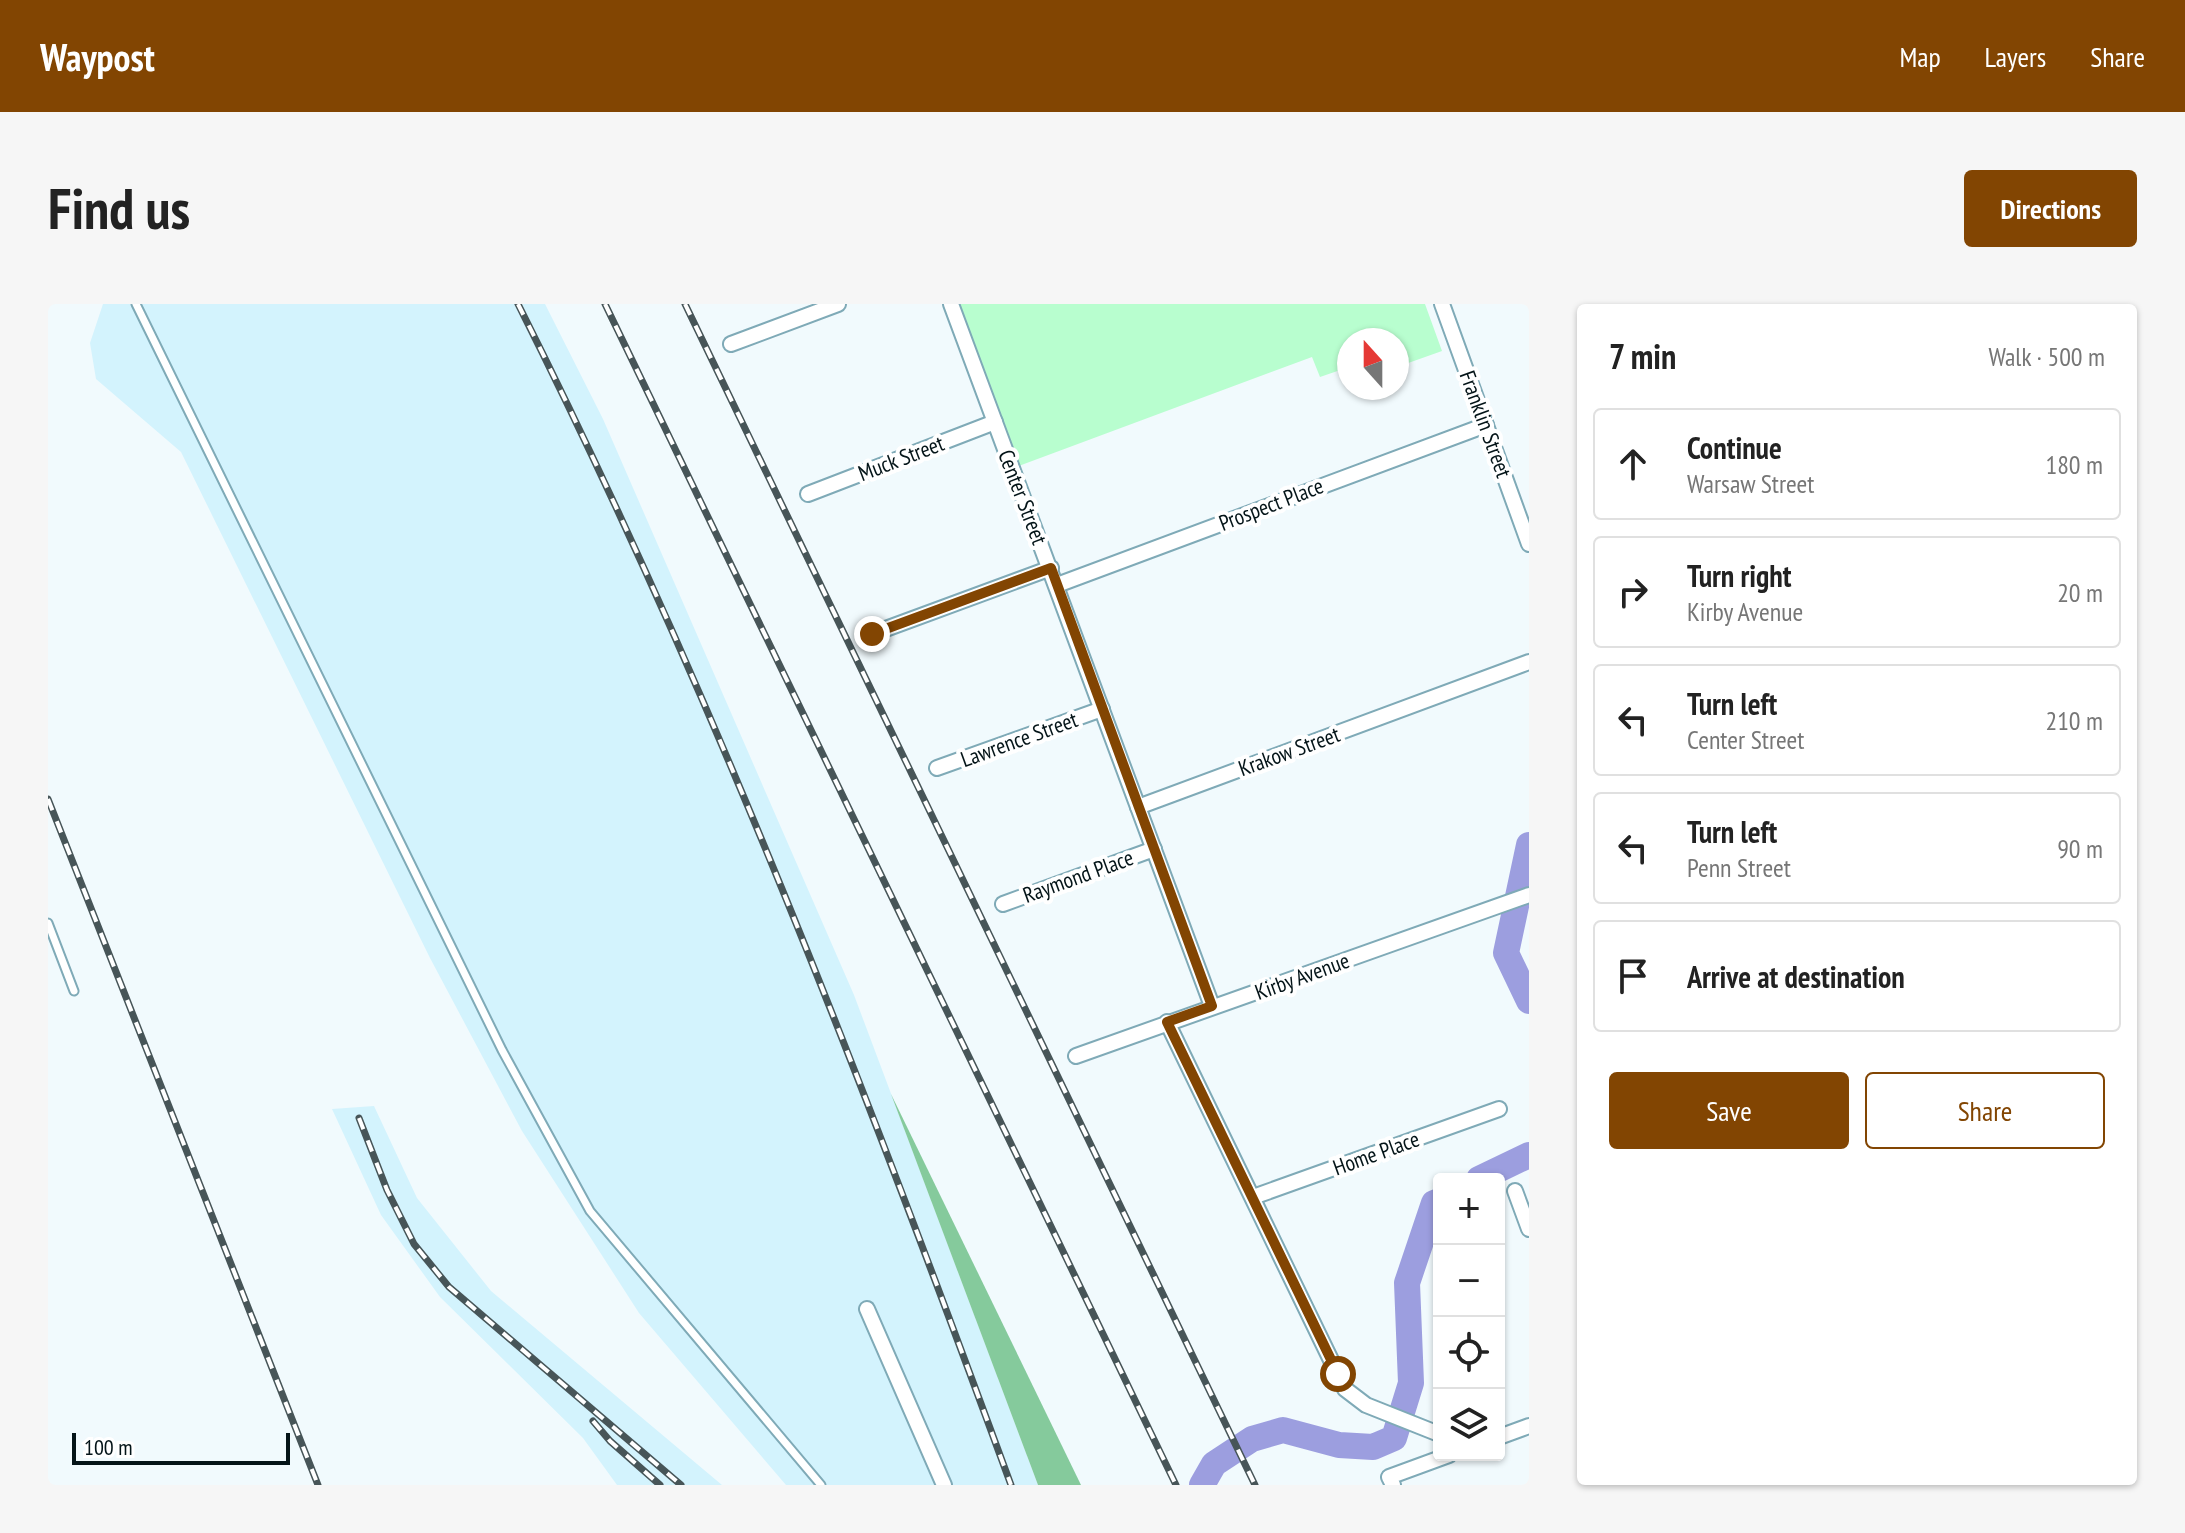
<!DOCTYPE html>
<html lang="en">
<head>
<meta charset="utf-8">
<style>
  body { margin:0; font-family:"PT Sans Narrow",sans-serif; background:#f6f6f6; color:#222 }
  .controls { position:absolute; right:24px; bottom:24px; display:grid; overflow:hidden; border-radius:8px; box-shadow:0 2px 6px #0004 }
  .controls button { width:72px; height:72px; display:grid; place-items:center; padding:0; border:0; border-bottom:2px solid #e0e0e0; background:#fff; color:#222; font:40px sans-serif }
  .compass { position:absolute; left:1289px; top:24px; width:72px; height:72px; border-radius:50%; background:#fff; box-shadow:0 2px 6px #0004; rotate:339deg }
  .scale { position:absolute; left:24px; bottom:20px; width:218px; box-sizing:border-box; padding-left:8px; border:4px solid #041418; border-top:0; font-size:22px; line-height:28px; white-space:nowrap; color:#041418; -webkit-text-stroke:6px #fff; paint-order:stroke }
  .stop { position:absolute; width:24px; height:24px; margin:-18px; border:6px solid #824502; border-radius:50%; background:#fff }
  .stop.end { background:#824502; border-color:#fff; box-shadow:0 2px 8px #0008 }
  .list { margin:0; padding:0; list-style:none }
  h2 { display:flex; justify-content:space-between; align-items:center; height:104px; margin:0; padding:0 32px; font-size:34px }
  h2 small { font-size:26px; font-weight:400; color:#767676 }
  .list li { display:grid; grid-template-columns:52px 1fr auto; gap:24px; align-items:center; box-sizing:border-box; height:112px; margin:0 16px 16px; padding:0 16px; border:2px solid #e0e0e0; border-radius:8px }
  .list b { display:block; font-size:30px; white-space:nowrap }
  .list p { margin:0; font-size:26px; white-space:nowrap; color:#767676 }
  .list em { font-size:26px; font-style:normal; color:#767676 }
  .actions { display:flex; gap:16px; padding:24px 32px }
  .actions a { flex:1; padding:18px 0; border:2px solid #824502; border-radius:8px; text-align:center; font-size:28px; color:#824502 }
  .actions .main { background:#824502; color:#fff }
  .icon { flex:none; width:44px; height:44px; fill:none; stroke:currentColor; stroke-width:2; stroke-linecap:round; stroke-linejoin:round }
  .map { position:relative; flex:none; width:1481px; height:1181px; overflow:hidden; border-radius:8px }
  header { display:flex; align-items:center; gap:48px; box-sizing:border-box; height:112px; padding:0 40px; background:#824502; color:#fff }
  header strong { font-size:38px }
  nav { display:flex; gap:44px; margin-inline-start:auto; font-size:28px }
  .intro { display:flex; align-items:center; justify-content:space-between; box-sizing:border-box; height:192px; padding:0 48px }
  h1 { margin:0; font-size:56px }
  .button { padding:20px 36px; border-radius:8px; background:#824502; color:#fff; font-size:28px; font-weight:700 }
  main { display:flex; gap:48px; padding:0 48px }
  aside { flex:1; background:#fff; border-radius:8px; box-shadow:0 2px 6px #0004 }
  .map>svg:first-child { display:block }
</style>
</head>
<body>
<header>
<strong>Waypost</strong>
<nav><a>Map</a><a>Layers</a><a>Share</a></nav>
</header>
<div class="intro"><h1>Find us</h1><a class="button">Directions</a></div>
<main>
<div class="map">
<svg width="1481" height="1181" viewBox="0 0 1481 1181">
  <rect width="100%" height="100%" fill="#f1fafd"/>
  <g fill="#d3f3fd">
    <polygon points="55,0 497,0 555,115 806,691 990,1181 738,1181 591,1009 474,827 382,654 133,148 48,75 42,39"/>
    <polygon points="326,802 369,894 443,987 674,1181 569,1181 535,1134 392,993 333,911 284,805"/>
  </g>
  <polygon fill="#b8fecf" points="908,0 1377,0 1394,47 1349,63 1349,36 1301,36 1301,63 1272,73 1264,53 968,163"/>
  <polygon fill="#85ca9c" points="843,790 1033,1181 990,1181"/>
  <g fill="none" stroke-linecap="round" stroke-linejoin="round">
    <g stroke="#9c9edf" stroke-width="26">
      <polyline points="1481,541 1458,649 1481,697"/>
      <polyline points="1431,875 1481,851"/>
      <polyline points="1154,1181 1166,1160 1204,1135 1235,1126 1291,1141 1325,1143 1346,1134 1363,1079 1359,979 1386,899 1391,897"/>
    </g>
    <defs>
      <g id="service">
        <polyline points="88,0 454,746 542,907 773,1181"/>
        <polyline points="0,619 26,687"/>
      </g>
      <g id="minor">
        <polyline points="903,0 1164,702"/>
        <polyline points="1394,0 1481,240"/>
        <polyline points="683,40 790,0"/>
        <polyline points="760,190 947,118"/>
        <polyline points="1009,281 1438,121"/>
        <polyline points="824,330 1003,264"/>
        <polyline points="889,464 1054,405"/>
        <polyline points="1090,503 1481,358"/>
        <polyline points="955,600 1106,545"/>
        <polyline points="1119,718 1297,1085 1318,1101 1391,1130"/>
        <polyline points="1028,752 1481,591"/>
        <polyline points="1467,887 1481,925"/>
        <polyline points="1205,893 1451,805"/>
        <polyline points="819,1005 896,1181"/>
        <polyline points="1451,1133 1481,1122"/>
        <polyline points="1345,1181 1341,1173 1401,1151"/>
      </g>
    </defs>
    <use href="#service" stroke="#7faab7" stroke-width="11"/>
    <use href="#minor" stroke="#7faab7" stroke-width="18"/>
    <use href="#service" stroke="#fff" stroke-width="7"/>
    <use href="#minor" stroke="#fff" stroke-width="14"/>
    <defs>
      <g id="rail">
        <path d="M470,0C662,382 816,780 963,1181"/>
        <polyline points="557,0 1128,1181"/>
        <polyline points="637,0 1207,1181"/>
        <polyline points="0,495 270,1181"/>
        <polyline points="311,814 339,886 366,940 401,983 633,1181"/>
        <polyline points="545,1117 562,1137 612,1181"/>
      </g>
    </defs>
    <use href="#rail" stroke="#475558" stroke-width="7"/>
    <use href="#rail" stroke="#fff" stroke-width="4" stroke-dasharray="12" stroke-linecap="butt"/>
  </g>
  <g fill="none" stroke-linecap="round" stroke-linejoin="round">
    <polyline stroke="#824502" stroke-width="10" points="824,330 1003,264 1164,702 1119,718 1290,1070"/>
  </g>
  <g text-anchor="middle" stroke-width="8" stroke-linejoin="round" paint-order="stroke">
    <g font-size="22" fill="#041418" stroke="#fff">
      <text transform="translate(1438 120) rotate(70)" y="8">Franklin Street</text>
      <text transform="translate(853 154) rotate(-21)" y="8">Muck Street</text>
      <text transform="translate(975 193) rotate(69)" y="8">Center Street</text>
      <text transform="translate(1223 200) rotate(-21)" y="8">Prospect Place</text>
      <text transform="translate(971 435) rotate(-20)" y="8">Lawrence Street</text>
      <text transform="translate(1241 447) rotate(-20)" y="8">Krakow Street</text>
      <text transform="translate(1030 572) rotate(-20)" y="8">Raymond Place</text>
      <text transform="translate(1254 672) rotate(-20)" y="8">Kirby Avenue</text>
      <text transform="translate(1328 849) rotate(-20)" y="8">Home Place</text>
    </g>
  </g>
</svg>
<div class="controls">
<button>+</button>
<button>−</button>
<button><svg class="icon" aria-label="locate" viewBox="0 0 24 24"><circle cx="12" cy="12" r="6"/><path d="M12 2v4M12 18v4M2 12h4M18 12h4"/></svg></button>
<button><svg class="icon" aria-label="layers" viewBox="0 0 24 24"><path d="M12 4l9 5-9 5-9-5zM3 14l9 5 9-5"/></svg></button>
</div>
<svg class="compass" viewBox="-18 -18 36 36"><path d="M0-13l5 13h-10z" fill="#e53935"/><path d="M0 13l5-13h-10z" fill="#767676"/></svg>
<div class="scale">100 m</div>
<div class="stop" style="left:1290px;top:1070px"></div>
<div class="stop end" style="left:824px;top:330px"></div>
</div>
<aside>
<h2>7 min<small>Walk · 500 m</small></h2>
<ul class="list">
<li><svg class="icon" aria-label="ahead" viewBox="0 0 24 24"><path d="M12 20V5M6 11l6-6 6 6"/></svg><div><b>Continue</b><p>Warsaw Street</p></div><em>180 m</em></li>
<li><svg class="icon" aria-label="right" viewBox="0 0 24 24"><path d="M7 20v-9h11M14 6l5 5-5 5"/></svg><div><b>Turn right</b><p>Kirby Avenue</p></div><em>20 m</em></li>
<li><svg class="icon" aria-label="left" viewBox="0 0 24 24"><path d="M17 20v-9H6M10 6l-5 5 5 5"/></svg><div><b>Turn left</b><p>Center Street</p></div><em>210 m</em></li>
<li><svg class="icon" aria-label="left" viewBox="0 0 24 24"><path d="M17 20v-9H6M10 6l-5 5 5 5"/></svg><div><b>Turn left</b><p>Penn Street</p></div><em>90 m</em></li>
<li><svg class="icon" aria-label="arrive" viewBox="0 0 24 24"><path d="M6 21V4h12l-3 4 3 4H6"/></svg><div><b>Arrive at destination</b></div></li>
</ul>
<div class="actions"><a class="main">Save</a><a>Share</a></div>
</aside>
</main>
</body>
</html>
